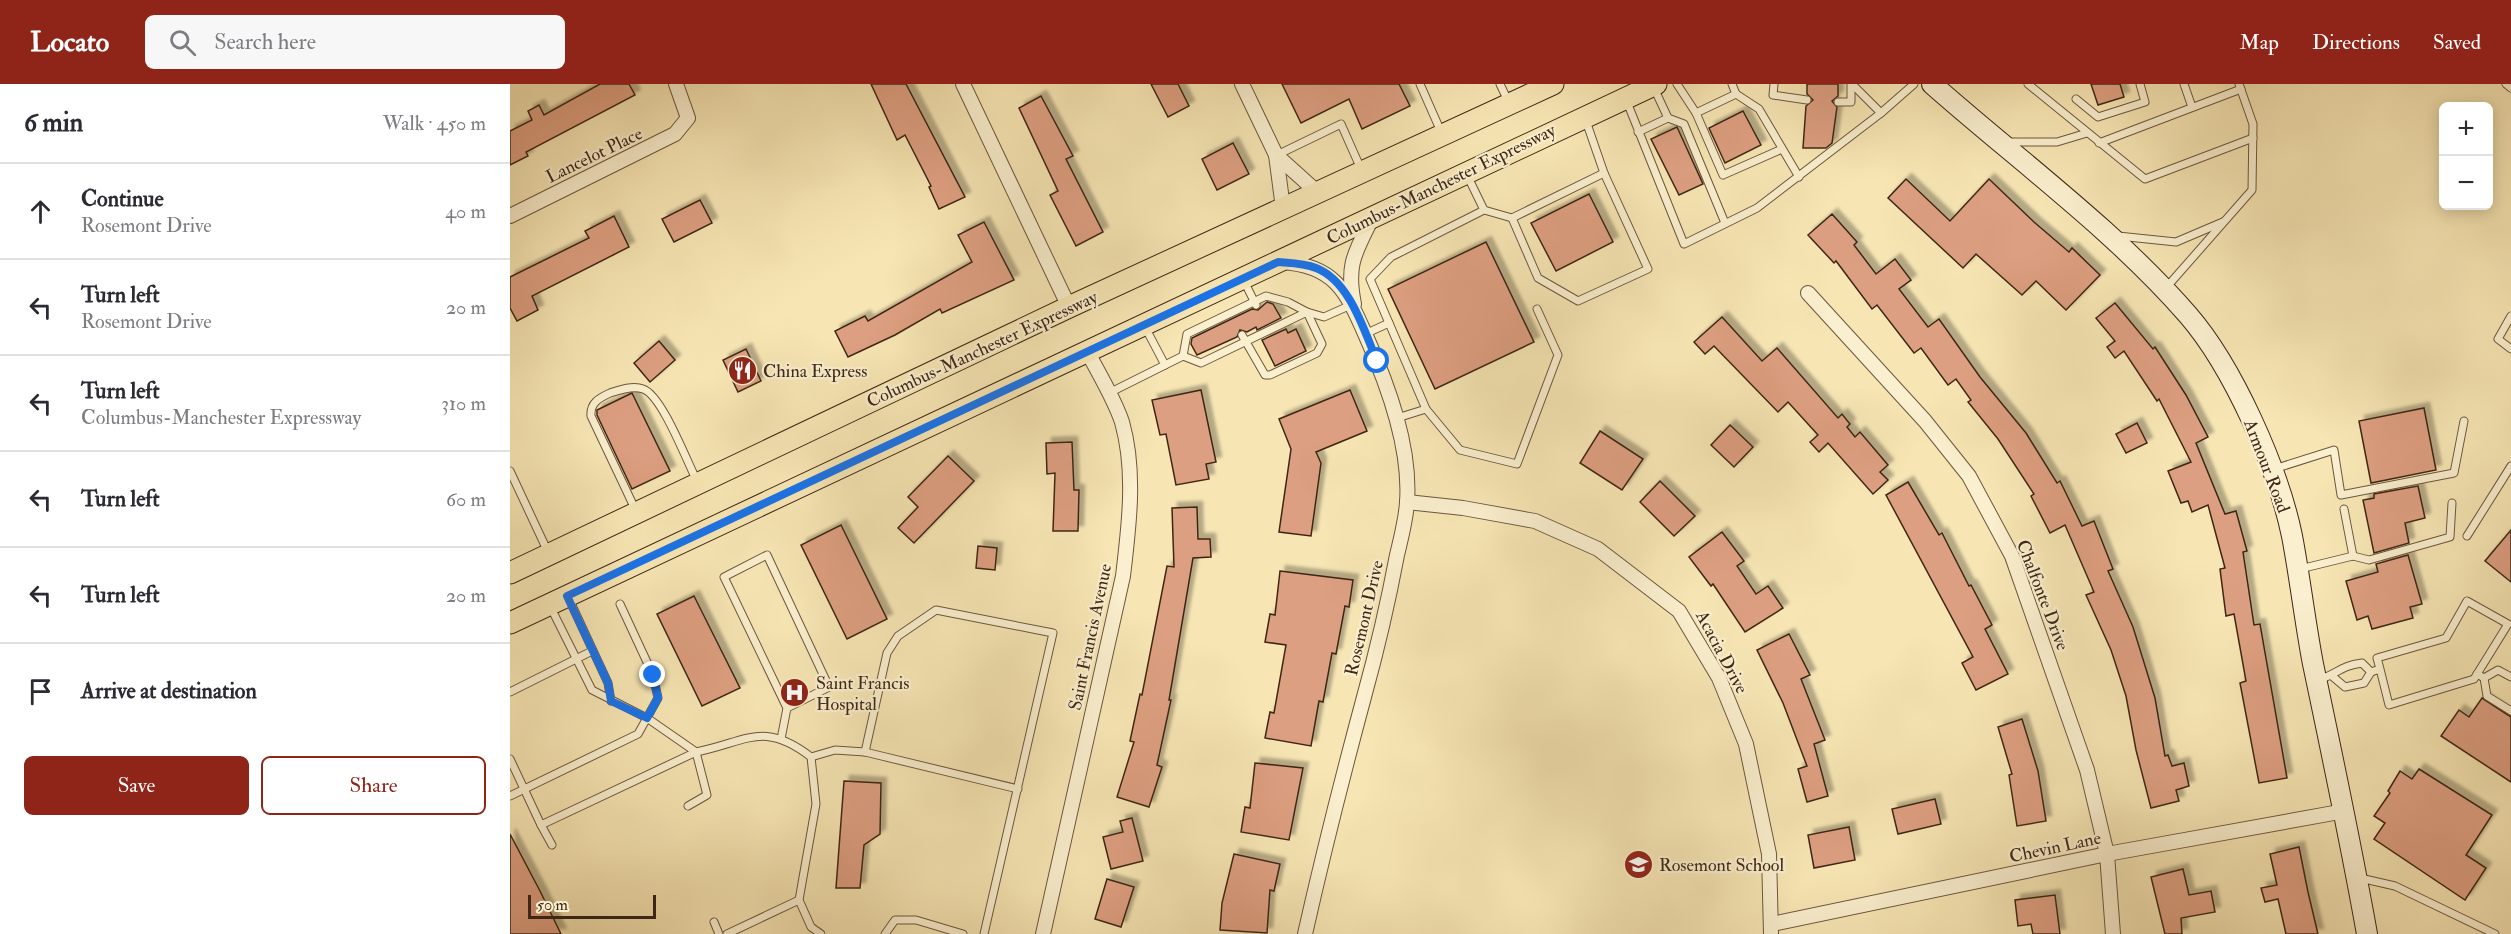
<!DOCTYPE html>
<html lang="en">
<head>
<meta charset="utf-8">
<style>
  body { margin:0; font-family:"IM FELL Double Pica",serif; background:#f7f7f7; color:#2b2b33 }
  .controls { position:absolute; right:18px; top:18px; display:grid; overflow:hidden; border-radius:9px; box-shadow:0 3px 15px #0003 }
  .controls button { width:54px; height:54px; display:grid; place-items:center; padding:0; border:0; border-bottom:2px solid #e1e1e2; background:#fff; color:#2b2b33; font:30px sans-serif }
  .scale { position:absolute; left:18px; bottom:15px; width:128px; box-sizing:border-box; padding-left:6px; border:3px solid #3e2716; border-top:0; font-size:16px; line-height:21px; white-space:nowrap; color:#3e2716; -webkit-text-stroke:4px #faefce; paint-order:stroke }
  .stop { position:absolute; width:18px; height:18px; margin:-14px; border:4px solid #1a73e8; border-radius:50%; background:#fff }
  .stop.end { background:#1a73e8; border-color:#fff; box-shadow:0 2px 6px #0008 }
  .list { margin:0; padding:0; list-style:none }
  h2 { display:flex; justify-content:space-between; align-items:center; height:78px; margin:0; padding:0 24px; font-size:26px }
  h2 small { font-size:20px; font-weight:400; color:#7c7c81 }
  .list li { display:grid; grid-template-columns:39px 1fr auto; gap:18px; align-items:center; box-sizing:border-box; height:96px; padding:0 24px; border-top:2px solid #e1e1e2 }
  .list b { display:block; font-size:22px; white-space:nowrap }
  .list p { margin:0; font-size:20px; white-space:nowrap; color:#7c7c81 }
  .list em { font-size:20px; font-style:normal; color:#7c7c81 }
  .actions { display:flex; gap:12px; padding:18px 24px }
  .actions a { flex:1; padding:14px 0; border:2px solid #8f2418; border-radius:9px; text-align:center; font-size:21px; color:#8f2418 }
  .actions .main { background:#8f2418; color:#fff }
  .icon { flex:none; width:33px; height:33px; fill:none; stroke:currentColor; stroke-width:2; stroke-linecap:round; stroke-linejoin:round }
  .map { position:relative; flex:none; width:2001px; height:850px; overflow:hidden }
  header { display:flex; align-items:center; gap:36px; box-sizing:border-box; height:84px; padding:0 30px; background:#8f2418; color:#fff }
  header strong { font-size:28px }
  nav { display:flex; gap:33px; margin-inline-start:auto; font-size:21px }
  .search { width:420px; height:54px; background:#f7f7f7; display:flex; align-items:center; gap:15px; box-sizing:border-box; padding:0 21px; border-radius:9px; color:#7c7c81; font-size:22px }
  main { display:flex }
  aside { flex:1; background:#fff }
  .map>svg:first-child { display:block }
</style>
</head>
<body>
<header>
<strong>Locato</strong>
<div class="search"><svg class="icon" aria-label="search" viewBox="0 0 24 24"><circle cx="10" cy="10" r="6"/><path d="M15 15l6 6"/></svg>Search here</div>
<nav><a>Map</a><a>Directions</a><a>Saved</a></nav>
</header>
<main>
<aside>
<h2>6 min<small>Walk · 450 m</small></h2>
<ul class="list">
<li><svg class="icon" aria-label="ahead" viewBox="0 0 24 24"><path d="M12 20V5M6 11l6-6 6 6"/></svg><div><b>Continue</b><p>Rosemont Drive</p></div><em>40 m</em></li>
<li><svg class="icon" aria-label="left" viewBox="0 0 24 24"><path d="M17 20v-9H6M10 6l-5 5 5 5"/></svg><div><b>Turn left</b><p>Rosemont Drive</p></div><em>20 m</em></li>
<li><svg class="icon" aria-label="left" viewBox="0 0 24 24"><path d="M17 20v-9H6M10 6l-5 5 5 5"/></svg><div><b>Turn left</b><p>Columbus-Manchester Expressway</p></div><em>310 m</em></li>
<li><svg class="icon" aria-label="left" viewBox="0 0 24 24"><path d="M17 20v-9H6M10 6l-5 5 5 5"/></svg><div><b>Turn left</b></div><em>60 m</em></li>
<li><svg class="icon" aria-label="left" viewBox="0 0 24 24"><path d="M17 20v-9H6M10 6l-5 5 5 5"/></svg><div><b>Turn left</b></div><em>20 m</em></li>
<li><svg class="icon" aria-label="arrive" viewBox="0 0 24 24"><path d="M6 21V4h12l-3 4 3 4H6"/></svg><div><b>Arrive at destination</b></div></li>
</ul>
<div class="actions"><a class="main">Save</a><a>Share</a></div>
</aside>
<div class="map">
<svg width="2001" height="850" viewBox="0 0 2001 850">
  <defs>
    <filter id="shadow"><feDropShadow dx="5.5" dy="-5.5" stdDeviation="1.5" flood-color="#0004"/></filter>
  </defs>
  <rect width="100%" height="100%" fill="#f7e6b4"/>
  <filter id="stains"><feTurbulence type="fractalNoise" baseFrequency=".00333" numOctaves="4"/><feColorMatrix values="0 0 0 0 .2 0 0 0 0 .09 0 0 0 0 .02 0 0 0 .5 -.17"/></filter>
  <radialGradient id="worn" r=".72"><stop offset=".6" stop-color="#630" stop-opacity="0"/><stop offset="1" stop-color="#630" stop-opacity=".3"/></radialGradient>
  <g fill="#dd9f81" stroke="#3e2716" stroke-width="1.5" filter="url(#shadow)">
    <polygon points="90,0 119,0 125,11 16,68 18,72 0,81 0,47 22,36 18,27 29,21 34,31"/>
    <polygon points="361,0 396,0 455,113 429,125 419,103 421,102 395,51 387,56"/>
    <polygon points="641,0 668,0 679,22 658,33"/>
    <polygon points="772,0 889,0 900,22 852,45 839,15 791,39"/>
    <polygon points="1297,0 1328,0 1328,12 1322,17 1327,23 1322,59 1316,64 1293,64 1296,22 1303,16 1297,10"/>
    <polygon points="1581,0 1610,0 1614,13 1588,21"/>
    <polygon points="531,12 563,72 556,75 593,148 566,162 540,111 548,107 509,24"/>
    <polygon points="1233,27 1251,61 1215,79 1199,44"/>
    <polygon points="1167,43 1193,100 1169,111 1141,55"/>
    <polygon points="723,59 739,90 707,106 692,75"/>
    <polygon points="1396,95 1440,137 1479,95 1524,138 1559,168 1562,164 1590,191 1556,226 1526,197 1512,211 1466,170 1453,184 1378,114"/>
    <polygon points="1079,110 1103,158 1046,187 1021,139"/>
    <polygon points="190,116 202,139 164,158 152,135"/>
    <polygon points="1322,130 1347,158 1344,161 1366,190 1385,175 1401,196 1389,205 1418,243 1429,235 1470,293 1516,349 1547,399 1550,397 1572,442 1584,437 1603,485 1598,487 1623,543 1645,614 1655,672 1658,671 1662,682 1674,679 1679,702 1666,706 1669,717 1641,724 1626,666 1616,612 1601,566 1576,511 1584,508 1555,441 1540,449 1521,412 1524,410 1488,355 1458,318 1461,316 1446,295 1438,301 1411,264 1404,269 1367,221 1362,225 1326,177 1324,179 1298,151"/>
    <polygon points="104,132 119,163 22,212 28,226 7,237 0,224 0,193 79,154 75,147"/>
    <polygon points="474,138 504,196 432,229 430,225 385,251 338,273 325,247 355,232 358,237 462,178 448,151"/>
    <polygon points="976,158 1024,258 925,305 878,205"/>
    <polygon points="757,218 763,220 771,234 747,246 746,243 737,248 730,246 727,253 687,271 681,260 682,254 742,225 748,226"/>
    <polygon points="1605,219 1643,265 1645,263 1676,311 1698,353 1686,359 1715,430 1726,427 1737,467 1733,468 1744,541 1750,540 1777,694 1749,699 1730,599 1736,597 1724,530 1716,532 1710,485 1715,484 1698,421 1682,428 1678,417 1671,419 1658,387 1681,378 1649,315 1647,317 1614,267 1605,274 1597,263 1605,257 1586,234"/>
    <polygon points="1212,233 1252,277 1267,264 1328,334 1332,330 1340,340 1337,343 1345,353 1350,348 1378,381 1370,388 1378,396 1363,410 1318,359 1309,368 1300,358 1308,351 1278,318 1268,328 1204,262 1195,270 1184,258"/>
    <polygon points="776,245 778,249 786,245 796,267 765,282 752,256"/>
    <polygon points="149,257 165,276 140,298 124,279"/>
    <polygon points="236,265 251,297 228,308 213,276"/>
    <polygon points="691,306 706,378 696,380 699,395 666,401 656,350 650,351 642,316"/>
    <polygon points="840,306 857,347 806,368 811,379 801,452 769,448 781,365 769,335"/>
    <polygon points="122,309 160,387 122,405 87,331 87,326"/>
    <polygon points="1914,324 1926,386 1861,399 1849,337"/>
    <polygon points="1627,339 1637,359 1616,369 1606,350"/>
    <polygon points="1220,341 1243,363 1224,383 1201,361"/>
    <polygon points="1090,347 1133,375 1112,406 1070,379"/>
    <polygon points="562,358 564,406 569,406 568,447 543,447 545,389 537,390 536,359"/>
    <polygon points="438,372 464,397 404,459 388,444 408,423 398,413"/>
    <polygon points="1150,397 1185,432 1164,452 1130,418"/>
    <polygon points="1398,398 1429,451 1432,449 1459,502 1461,501 1482,541 1475,545 1498,590 1466,606 1452,579 1463,573 1376,411"/>
    <polygon points="1908,402 1915,434 1895,439 1899,459 1864,469 1853,416 1864,414 1864,410"/>
    <polygon points="687,423 688,455 700,455 701,473 683,474 659,616 661,616 647,681 652,683 639,723 607,713 624,658 620,657 630,610 632,611 657,482 664,483 662,424"/>
    <polygon points="331,441 377,535 337,555 291,461"/>
    <polygon points="2001,446 2001,498 1975,477"/>
    <polygon points="1212,448 1234,477 1227,482 1246,510 1258,502 1273,524 1235,548 1203,500 1201,502 1179,473"/>
    <polygon points="468,462 487,464 485,486 466,484"/>
    <polygon points="1898,471 1912,520 1900,523 1903,534 1862,545 1858,532 1847,536 1836,497 1868,488 1866,480"/>
    <polygon points="770,487 843,496 839,523 835,522 826,570 822,569 813,618 809,617 801,662 755,654 760,628 764,629 776,561 755,558 760,530 765,531"/>
    <polygon points="184,512 230,604 192,622 147,530"/>
    <polygon points="1279,550 1300,591 1291,595 1315,656 1304,660 1318,712 1297,718 1288,685 1297,682 1273,619 1247,566"/>
    <polygon points="1972,614 2001,633 2001,698 1931,652 1949,626 1959,633"/>
    <polygon points="1512,635 1528,687 1536,737 1507,742 1499,691 1502,690 1488,643"/>
    <polygon points="745,679 793,684 779,756 731,748 735,723 740,724"/>
    <polygon points="1909,685 1982,731 1956,771 1976,784 1955,816 1864,755 1875,739 1864,732 1880,709 1878,707 1890,687 1902,695"/>
    <polygon points="334,697 371,699 370,750 354,761 350,804 326,804"/>
    <polygon points="1425,715 1431,740 1388,750 1382,725"/>
    <polygon points="622,734 633,777 601,785 593,753 613,748 610,737"/>
    <polygon points="1339,743 1345,776 1304,784 1298,751"/>
    <polygon points="0,750 30,807 51,850 0,850"/>
    <polygon points="1789,763 1798,808 1808,850 1776,850 1768,815 1755,818 1751,804 1767,801 1760,770"/>
    <polygon points="724,770 770,780 764,807 760,806 757,849 710,846 712,819"/>
    <polygon points="1673,785 1679,811 1701,807 1705,828 1671,834 1672,850 1655,850 1641,793"/>
    <polygon points="597,795 624,803 611,843 585,835"/>
    <polygon points="1545,811 1550,850 1523,850 1521,840 1508,842 1505,816"/>
  </g>
  <g fill="none" stroke-linecap="round" stroke-linejoin="round">
    <defs>
      <g id="lane">
        <polyline points="910,0 932,50"/>
        <polyline points="990,0 998,17"/>
        <polyline points="1167,0 1186,29 1226,10 1249,25 1289,93"/>
        <polyline points="1222,0 1226,10"/>
        <polyline points="1264,0 1263,11 1297,16"/>
        <polyline points="1342,0 1371,29 1404,0"/>
        <polyline points="1518,0 1635,95 1743,54"/>
        <polyline points="1674,0 1682,23"/>
        <polyline points="1996,0 2001,4"/>
        <polyline points="1144,4 1158,34 1174,40 1215,139"/>
        <polyline points="1566,15 1588,33 1635,18 1630,0"/>
        <polyline points="1117,18 1174,160 1247,124 1371,29"/>
        <polyline points="1328,18 1341,18 1341,0"/>
        <polyline points="1186,29 1213,91 1272,65"/>
        <polyline points="1128,48 1158,34"/>
        <polyline points="1497,58 1547,58 1577,49"/>
        <polyline points="1589,59 1731,5"/>
        <polyline points="767,71 831,40 851,85"/>
        <polyline points="957,91 974,126 1002,134 1094,89 1076,37"/>
        <polyline points="1002,134 1028,194 1068,217 1138,185 1094,89"/>
        <polyline points="1608,152 1666,158 1713,138"/>
        <polyline points="734,197 746,221"/>
        <polyline points="1655,205 1742,106 1743,40 1729,0"/>
        <polyline points="2001,232 1988,255 2001,265"/>
        <polyline points="879,239 860,195 881,173 974,126"/>
        <polyline points="635,243 655,281"/>
        <polyline points="855,250 879,239 916,325 950,366 1007,380 1048,271 1027,225"/>
        <polyline points="673,272 677,250 756,212 778,218 797,228 812,260 807,269 760,291 755,291 732,251"/>
        <polyline points="599,309 673,272 691,279 797,228 814,233 841,221"/>
        <polyline points="887,334 916,325"/>
        <polyline points="1764,385 1824,366 1831,411 1944,389 1954,337"/>
        <polyline points="0,387 38,468"/>
        <polyline points="1834,425 1843,472"/>
        <path d="M126,427L81,332C80,319 89,314 100,309C109,306 123,301 133,305C152,311 177,378 187,397"/>
        <polyline points="1957,452 2001,382"/>
        <polyline points="1790,485 1843,472 1859,476 1940,453 1942,419"/>
        <polyline points="59,515 98,599 101,617"/>
        <path d="M41,524L82,606L137,634L186,668C237,658 253,636 301,673L325,666L355,668L508,705"/>
        <polyline points="1861,588 1870,585 1879,621 1964,595 1998,540 1957,517 1936,554 1867,574 1870,585"/>
        <polyline points="1967,590 1974,594 1977,612 2001,627"/>
        <polyline points="1974,594 1988,586 2001,593"/>
        <path d="M1808,596C1828,590 1829,582 1852,579L1861,588L1854,599L1835,603L1822,592"/>
        <polyline points="0,608 82,567"/>
        <polyline points="271,655 277,624 319,603 257,471 214,493 277,624"/>
        <polyline points="355,668 377,569 388,552 426,526 543,549 474,850"/>
        <polyline points="301,673 306,720 289,816 301,843 311,850"/>
        <polyline points="0,675 31,741 186,668 197,711 178,722"/>
        <polyline points="0,712 128,650 148,614 143,591 110,520"/>
        <polyline points="31,741 42,761"/>
        <polyline points="1850,794 1885,802 1985,850"/>
        <polyline points="204,838 209,850"/>
        <polyline points="217,850 289,816"/>
        <polyline points="375,850 385,836 406,836 453,850"/>
      </g>
      <g id="street">
        <polyline points="453,0 559,223"/>
        <polyline points="732,0 766,71 773,124"/>
        <polyline points="766,71 807,108"/>
        <polyline points="0,132 165,50 178,34 166,0"/>
        <path d="M771,178C824,181 836,206 856,252C878,301 901,363 897,418C896,436 891,454 887,471C878,519 867,566 854,613C833,691 813,770 795,850"/>
        <polyline points="1298,209 1415,337 1459,392 1502,472 1577,686 1597,770 1603,850"/>
        <path d="M844,220C836,180 845,169 862,134"/>
        <polyline points="897,418 953,424 1025,437 1088,465 1169,527 1209,594 1236,660 1259,770 1261,850"/>
        <polyline points="1262,840 1597,770 1835,727"/>
        <path d="M533,850L613,492C619,442 626,387 612,338C604,314 589,290 577,267"/>
      </g>
      <path id="secondary" d="M1422,0C1508,76 1603,145 1678,231C1723,283 1768,384 1782,452C1790,494 1795,538 1803,580C1822,670 1841,760 1857,850"/>
      <g id="primary">
        <polyline points="0,489 559,223 1043,0"/>
        <polyline points="0,539 1146,0"/>
      </g>
    </defs>
    <use href="#lane" stroke="#6c573e" stroke-width="9"/>
    <use href="#street" stroke="#6c573e" stroke-width="16"/>
    <use href="#secondary" stroke="#3e2716" stroke-width="22"/>
    <use href="#primary" stroke="#3e2716" stroke-width="23"/>
    <use href="#lane" stroke="#faefce" stroke-width="7"/>
    <use href="#street" stroke="#faefce" stroke-width="14"/>
    <use href="#secondary" stroke="#faefce" stroke-width="20"/>
    <use href="#primary" stroke="#f7e6b4" stroke-width="21"/>
  </g>
  <g fill="none" stroke-linecap="round" stroke-linejoin="round">
    <path stroke="#1a73e8" stroke-width="8" d="M143,591L148,614L137,634L101,617L98,599L57,512L768,178C781,179 794,179 806,184C840,197 854,247 867,277"/>
  </g>
  <defs>
    <symbol id="restaurant-disc" viewBox="-11 -11 22 22"><circle r="9.5" fill="#8f2418" stroke="#faefce"/><path d="M-5-6h1v4h1v-4h1v4h1v-4h1v5L-1.5 .5V6h-2V.5L-5-1ZM5-6V6H3V1.5H1.5Q1.5-4 5-6Z" fill="#fff"/></symbol>
    <symbol id="hospital-disc" viewBox="-11 -11 22 22"><circle r="9.5" fill="#8f2418" stroke="#faefce"/><path d="M-5-5h3v3.5h4V-5h3V5h-3V1.5h-4V5h-3Z" fill="#fff"/></symbol>
    <symbol id="school-disc" viewBox="-11 -11 22 22"><circle r="9.5" fill="#8f2418" stroke="#faefce"/><path d="M0-5L7-2L0 1L-7-2ZM-4 1L0 2.5L4 1V4Q0 6-4 4Z" fill="#fff"/></symbol>
  </defs>
  <g fill-rule="evenodd">
    <use href="#restaurant-disc" x="216" y="270" width="33" height="33"/>
    <use href="#hospital-disc" x="268" y="592" width="33" height="33"/>
    <use href="#school-disc" x="1112" y="764" width="33" height="33"/>
  </g>
  <g text-anchor="middle" stroke-width="4.5" stroke-linejoin="round" paint-order="stroke">
    <g font-size="18" fill="#3e2716" stroke="#faefce">
      <text transform="translate(84 71) rotate(-26)" y="6">Lancelot Place</text>
      <text transform="translate(931 100) rotate(-26)" y="6">Columbus-Manchester Expressway</text>
      <text transform="translate(472 265) rotate(-25)" y="6">Columbus-Manchester Expressway</text>
      <text transform="translate(1757 382) rotate(69)" y="6">Armour Road</text>
      <text transform="translate(1533 511) rotate(69)" y="6">Chalfonte Drive</text>
      <text transform="translate(854 534) rotate(-77)" y="6">Rosemont Drive</text>
      <text transform="translate(580 553) rotate(-78)" y="6">Saint Francis Avenue</text>
      <text transform="translate(1212 568) rotate(62)" y="6">Acacia Drive</text>
      <text transform="translate(1545 763) rotate(-12)" y="6">Chevin Lane</text>
    </g>
    <g font-size="18" fill="#3e2716" stroke="#faefce" text-anchor="start">
      <text x="253" y="293">China Express</text>
      <text x="306" y="605">Saint Francis<tspan x="306" dy="21">Hospital</tspan></text>
      <text x="1149" y="787">Rosemont School</text>
    </g>
  </g>
  <rect width="100%" height="100%" filter="url(#stains)"/>
  <rect width="100%" height="100%" fill="url(#worn)"/>
</svg>
<div class="controls">
<button>+</button>
<button>−</button>
</div>
<div class="scale">50 m</div>
<div class="stop" style="left:867px;top:277px"></div>
<div class="stop end" style="left:143px;top:591px"></div>
</div>
</main>
</body>
</html>
